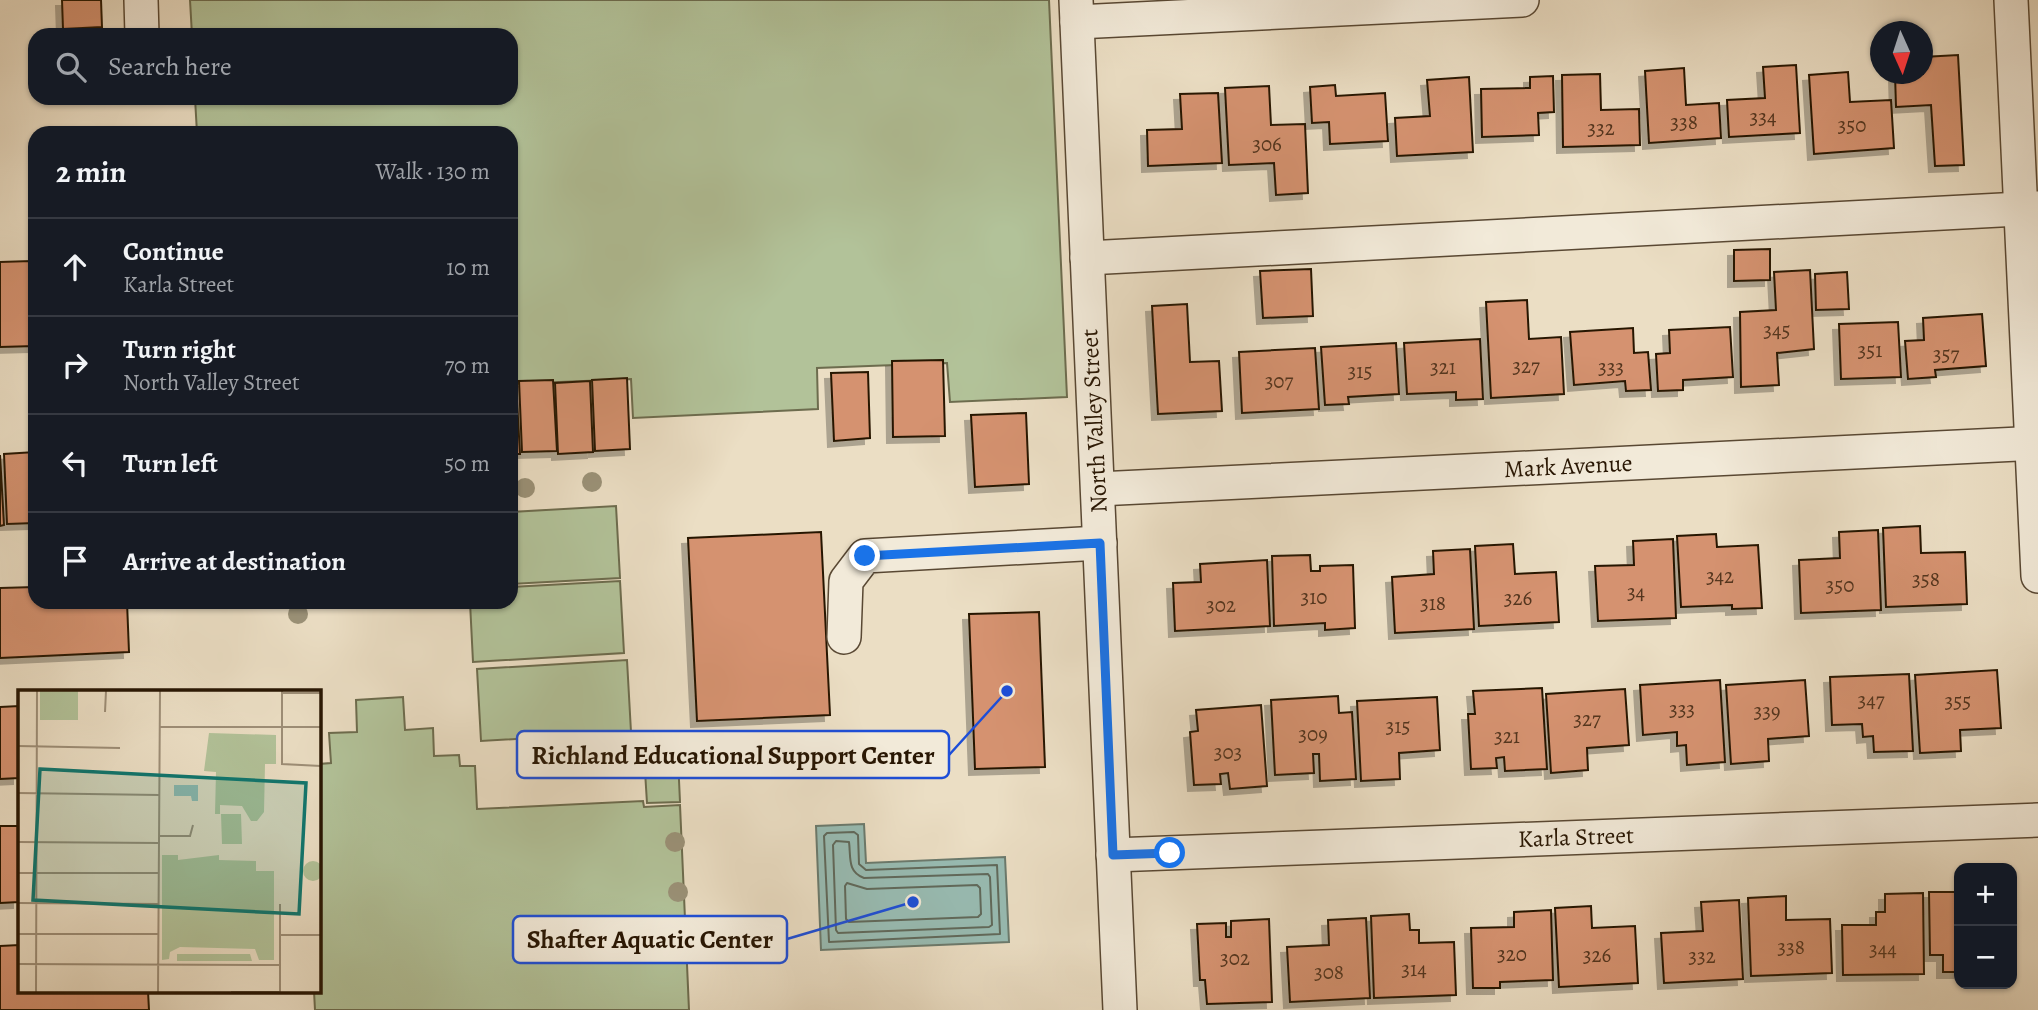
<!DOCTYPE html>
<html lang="en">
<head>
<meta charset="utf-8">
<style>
  body { margin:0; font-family:Alegreya,serif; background:#20242c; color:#f1f3f6 }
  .controls { position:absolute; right:21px; bottom:21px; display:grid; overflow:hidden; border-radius:14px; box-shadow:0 2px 5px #0004 }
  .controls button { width:63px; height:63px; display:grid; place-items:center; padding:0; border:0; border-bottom:2px solid #363941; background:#171b24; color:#f1f3f6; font:35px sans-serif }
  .compass { position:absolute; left:1870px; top:21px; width:63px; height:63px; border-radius:50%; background:#171b24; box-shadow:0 2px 5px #0004; rotate:177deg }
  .stop { position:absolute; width:21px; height:21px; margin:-16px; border:5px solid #1a73e8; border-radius:50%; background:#fff }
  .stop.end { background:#1a73e8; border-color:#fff; box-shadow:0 2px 7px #0008 }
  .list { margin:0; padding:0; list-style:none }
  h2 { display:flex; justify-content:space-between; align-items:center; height:91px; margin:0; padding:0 28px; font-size:30px }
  h2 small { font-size:23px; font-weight:400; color:#9ea1a6 }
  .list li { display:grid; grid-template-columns:46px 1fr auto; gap:21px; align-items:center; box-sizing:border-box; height:98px; padding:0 28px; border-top:2px solid #363941 }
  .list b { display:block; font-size:26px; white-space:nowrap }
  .list p { margin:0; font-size:23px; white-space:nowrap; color:#9ea1a6 }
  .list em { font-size:23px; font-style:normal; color:#9ea1a6 }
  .icon { flex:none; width:38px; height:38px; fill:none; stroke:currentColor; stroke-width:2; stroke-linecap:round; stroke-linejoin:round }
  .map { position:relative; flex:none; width:2038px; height:1010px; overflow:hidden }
  .search { position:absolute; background:#171b24; box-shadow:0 2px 5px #0004; left:28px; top:28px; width:490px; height:77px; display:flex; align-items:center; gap:18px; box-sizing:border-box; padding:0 24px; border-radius:21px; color:#9ea1a6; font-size:26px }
  .panel { position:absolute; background:#171b24; box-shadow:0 2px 5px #0004; left:28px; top:126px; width:490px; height:483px; border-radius:21px }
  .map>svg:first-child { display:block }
</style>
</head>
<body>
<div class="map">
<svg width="2038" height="1010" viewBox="0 0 2038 1010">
  <defs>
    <filter id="shadow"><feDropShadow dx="-6" dy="6" stdDeviation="0" flood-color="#0004"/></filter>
  </defs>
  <rect width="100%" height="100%" fill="#ebdec4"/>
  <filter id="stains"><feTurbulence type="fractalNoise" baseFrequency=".00286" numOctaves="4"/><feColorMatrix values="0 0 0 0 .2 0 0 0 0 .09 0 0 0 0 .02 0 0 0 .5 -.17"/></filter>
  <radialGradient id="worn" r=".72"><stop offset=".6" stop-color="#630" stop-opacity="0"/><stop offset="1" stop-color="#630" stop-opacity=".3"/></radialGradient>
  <g fill="#b2c299" stroke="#6d6c4e" stroke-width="2">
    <polygon points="190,0 1049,0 1067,397 950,402 947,363 817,368 818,409 633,418 631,379 511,384 511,133 197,133 195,98 511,98 511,35 192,35"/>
    <polygon points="616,506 620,578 511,584 511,512"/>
    <polygon points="620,581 624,653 473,662 470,602 511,602 511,587"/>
    <polygon points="627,660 631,732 481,741 477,669"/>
    <polygon points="403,697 405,730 433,728 434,756 459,755 460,766 475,766 477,809 643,801 644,807 680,805 689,1010 315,1010 314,991 318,991 319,764 331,763 329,733 357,732 356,700"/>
    <polygon points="677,737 680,802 647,803 643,739"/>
  </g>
  <polygon fill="#98bcb3" stroke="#6b7a6d" stroke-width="2" points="864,824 866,863 1005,857 1009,942 821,950 816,826"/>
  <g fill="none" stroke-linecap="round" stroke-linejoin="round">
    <g stroke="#60695b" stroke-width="2">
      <polygon points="854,832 858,835 859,864 866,870 997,865 1000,934 829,942 824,836 827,833"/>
      <path d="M836,841L849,842C851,857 847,872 864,878L988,874L990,877L992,925L989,927L838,933L836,930L833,845Z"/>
      <polygon points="847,883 867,889 977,885 980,888 981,914 978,917 849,922 846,919 845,886"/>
    </g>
  </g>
  <g fill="#d5926f" stroke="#281603" stroke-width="2" filter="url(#shadow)">
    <polygon points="62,0 101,0 102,27 63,29"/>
    <polygon points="1958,55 1964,165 1935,166 1931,105 1896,107 1895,74 1923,74 1923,57"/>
    <polygon points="1796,65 1800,133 1729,137 1727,100 1765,98 1763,67"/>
    <polygon points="1684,68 1686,105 1719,103 1721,138 1649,143 1645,71"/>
    <polygon points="1848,72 1850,102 1891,100 1894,148 1814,154 1809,75"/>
    <polygon points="1600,74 1601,110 1639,109 1640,145 1563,147 1562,75"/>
    <polygon points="1553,76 1554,112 1538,113 1539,135 1482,137 1481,89 1530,88 1530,77"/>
    <polygon points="1469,77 1473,152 1397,156 1395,118 1430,116 1427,80"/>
    <polygon points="1335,85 1336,96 1385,93 1388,141 1330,144 1329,122 1312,123 1310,87"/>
    <polygon points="1269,86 1271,125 1305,124 1308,193 1276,195 1274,163 1229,165 1225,88"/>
    <polygon points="1218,93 1222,163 1148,166 1147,130 1182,129 1180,94"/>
    <polygon points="1770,249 1770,280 1734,281 1734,250"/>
    <polygon points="31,261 31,271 35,271 35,346 0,347 0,262"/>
    <polygon points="1311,269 1313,316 1263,318 1260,271"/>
    <polygon points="1810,270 1814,349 1777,353 1779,385 1741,387 1740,312 1776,310 1774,272"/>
    <polygon points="1847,272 1849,309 1816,310 1815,274"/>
    <polygon points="1527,300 1529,339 1561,337 1564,394 1491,398 1486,302"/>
    <polygon points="1187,304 1190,362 1219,361 1222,411 1158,414 1152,306"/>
    <polygon points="1982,314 1986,366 1935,370 1936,377 1908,379 1905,341 1924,340 1923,318"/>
    <polygon points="1898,322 1901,377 1841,379 1839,324"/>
    <polygon points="1730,327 1733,377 1683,380 1683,390 1658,391 1656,354 1670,353 1669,330"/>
    <polygon points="1633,328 1634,353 1648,352 1651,390 1626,391 1625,381 1574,385 1570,332"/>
    <polygon points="1480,339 1483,399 1456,400 1456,392 1407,394 1404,343"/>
    <polygon points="1396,343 1399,394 1348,397 1349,404 1325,405 1321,347"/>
    <polygon points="1315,348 1319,409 1242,413 1239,352"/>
    <polygon points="943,360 945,436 893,437 892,361"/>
    <polygon points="868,372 870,438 834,441 831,373"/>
    <polygon points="627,378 630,449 595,451 592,380"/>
    <polygon points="553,380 557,451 522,452 519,381"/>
    <polygon points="590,381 593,452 558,454 555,383"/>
    <polygon points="511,383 516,383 520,454 511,454"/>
    <polygon points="1026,413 1029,484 975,487 971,415"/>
    <polygon points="35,452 35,523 7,524 4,454"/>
    <polygon points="0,455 4,525 0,526"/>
    <polygon points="1920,526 1921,553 1965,552 1967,604 1886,607 1883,528"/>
    <polygon points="1878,530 1881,610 1801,613 1799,560 1840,558 1839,532"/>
    <polygon points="821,532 830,715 697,721 688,538"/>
    <polygon points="1716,534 1717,547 1758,545 1762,608 1732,609 1732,605 1681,607 1677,536"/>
    <polygon points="1673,539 1676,618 1598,621 1595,566 1634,565 1633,541"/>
    <polygon points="1513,544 1515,574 1556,572 1559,622 1479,626 1475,546"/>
    <polygon points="1470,549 1474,629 1395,633 1392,577 1434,574 1433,551"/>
    <polygon points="1310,555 1311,571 1320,571 1320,566 1353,565 1355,628 1325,630 1325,623 1274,626 1272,556"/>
    <polygon points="1267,560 1270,626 1175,631 1173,583 1201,582 1200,564"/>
    <polygon points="35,587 35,602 127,602 129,652 0,658 0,588"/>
    <polygon points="1039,612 1045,767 975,769 969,614"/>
    <polygon points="1997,670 2001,728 1960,730 1961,751 1920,753 1915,675"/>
    <polygon points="1909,674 1913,751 1874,752 1873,736 1863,737 1862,724 1832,725 1830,677"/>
    <polygon points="1720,680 1725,762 1687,765 1686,745 1677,746 1677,732 1643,735 1640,685"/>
    <polygon points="1805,680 1809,736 1768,739 1769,761 1731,764 1726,685"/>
    <polygon points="1542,688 1547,769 1505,771 1504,757 1496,758 1497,768 1471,769 1468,714 1475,714 1473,691"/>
    <polygon points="1625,689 1629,745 1587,748 1588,770 1551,773 1546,694"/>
    <polygon points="1338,696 1339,713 1352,712 1356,779 1320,781 1319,754 1313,754 1314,773 1275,775 1271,700"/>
    <polygon points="1437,697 1440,750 1399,753 1400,779 1361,781 1357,701"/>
    <polygon points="1261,705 1267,786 1230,789 1228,773 1220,774 1221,784 1194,785 1190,732 1198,731 1196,710"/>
    <polygon points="19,706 19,778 0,779 0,707"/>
    <polygon points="0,826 19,826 19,902 0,903"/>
    <polygon points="1929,892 1959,892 1959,972 1943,972 1943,955 1930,955"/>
    <polygon points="1923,893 1924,974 1843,975 1842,925 1876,925 1876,912 1885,912 1885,894"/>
    <polygon points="1786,896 1786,920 1830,919 1832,973 1751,976 1748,898"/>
    <polygon points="1739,900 1743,979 1664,983 1661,933 1703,931 1701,902"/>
    <polygon points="1591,906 1592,928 1635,926 1638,983 1559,987 1555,908"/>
    <polygon points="1551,910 1553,980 1500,982 1500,988 1473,988 1471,928 1514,927 1514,912"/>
    <polygon points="1409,914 1410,930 1419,930 1419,943 1454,942 1456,995 1374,998 1371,916"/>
    <polygon points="1366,918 1370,998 1290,1002 1287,947 1329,945 1328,920"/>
    <polygon points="1269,919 1272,1002 1207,1004 1205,980 1200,980 1197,924 1226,923 1226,937 1231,937 1231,921"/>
    <polygon points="19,945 19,991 148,991 149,1010 0,1010 0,946"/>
  </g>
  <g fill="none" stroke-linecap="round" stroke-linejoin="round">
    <defs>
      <g id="minor">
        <polyline points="141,0 142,35"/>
        <polyline points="1076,0 1120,1010"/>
        <polyline points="2011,0 2038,576"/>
        <polyline points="1077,22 1522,0"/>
        <polyline points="1087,258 2038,208"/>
        <polyline points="1098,489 2038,443"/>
        <polyline points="844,637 846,581 865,556 1100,543"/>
        <polyline points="1113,855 2038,820"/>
      </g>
    </defs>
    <use href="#minor" stroke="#594833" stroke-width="36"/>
    <use href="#minor" stroke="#f2ead9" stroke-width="33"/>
  </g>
  <g fill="#9a9177">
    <circle cx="592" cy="482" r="10"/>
    <circle cx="525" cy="488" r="10"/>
    <circle cx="298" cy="614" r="10"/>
    <circle cx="675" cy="842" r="10"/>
    <circle cx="678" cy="892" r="10"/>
  </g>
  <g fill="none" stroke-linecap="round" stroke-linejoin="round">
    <polyline stroke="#1a73e8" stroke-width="9" points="865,556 1100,543 1113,855 1170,853"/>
  </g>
  <g text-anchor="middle" stroke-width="5" stroke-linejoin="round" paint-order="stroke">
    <g font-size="21" fill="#53351e">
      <text x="1763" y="124">334</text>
      <text x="1684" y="129">338</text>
      <text x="1852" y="132">350</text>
      <text x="1601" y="135">332</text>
      <text x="1267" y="151">306</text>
      <text x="1777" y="337">345</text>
      <text x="1870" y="357">351</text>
      <text x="1946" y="361">357</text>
      <text x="1526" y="373">327</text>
      <text x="1443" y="374">321</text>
      <text x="1611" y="374">333</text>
      <text x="1360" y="378">315</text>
      <text x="1279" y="388">307</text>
      <text x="1720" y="583">342</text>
      <text x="1926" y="586">358</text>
      <text x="1840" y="592">350</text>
      <text x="1636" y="599">34</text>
      <text x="1314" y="604">310</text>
      <text x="1518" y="605">326</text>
      <text x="1433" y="610">318</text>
      <text x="1221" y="612">302</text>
      <text x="1871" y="707">347</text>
      <text x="1958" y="708">355</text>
      <text x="1682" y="716">333</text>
      <text x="1767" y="718">339</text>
      <text x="1587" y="726">327</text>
      <text x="1398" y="733">315</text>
      <text x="1313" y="741">309</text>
      <text x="1507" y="743">321</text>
      <text x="1228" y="759">303</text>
      <text x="1791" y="954">338</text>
      <text x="1883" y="956">344</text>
      <text x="1512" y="961">320</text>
      <text x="1597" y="962">326</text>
      <text x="1702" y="963">332</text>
      <text x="1235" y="965">302</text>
      <text x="1414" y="976">314</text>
      <text x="1329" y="979">308</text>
    </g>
    <g font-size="24" fill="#281603" stroke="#f2ead9">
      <text transform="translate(1094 421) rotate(-93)" y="8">North Valley Street</text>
      <text transform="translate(1568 466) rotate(-3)" y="8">Mark Avenue</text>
      <text transform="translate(1576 837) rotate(-2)" y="8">Karla Street</text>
    </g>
  </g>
  <g transform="translate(18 690)">
    <rect width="303" height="303" fill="#ebdec4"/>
    <path d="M22,1H60V30H22ZM191,43L258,45V74H247L246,122L239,131H233L224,116L202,115V124H197L198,82L186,81ZM203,124H223L224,154H204ZM144,165H160V170L201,165V170L238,171V181H256V270H241L237,259L162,257L152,262L151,269L144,270ZM285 181a10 10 0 1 1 20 0a10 10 0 1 1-20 0ZM159,264H232L234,271H159Z" fill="#b2c299"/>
    <path d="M156,95H180V111H174L173,106H156Z" fill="#98bcb3"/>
    <path fill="none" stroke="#9d8e77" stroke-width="2" d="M264,1V74L303,76M264,3H303M87,22L88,1M142,37H303M0,56L102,58M0,103L141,105M141,146H172L175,135M0,152L141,153M0,183H141M0,213L141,214M0,244H140M262,245H303M0,274L262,275M18,302L19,1M140,302L142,1M213,302H261M262,302V214"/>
    <path fill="#0f766e" fill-opacity="0.15" stroke="#0f766e" stroke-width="3.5" d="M22,79L288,93L281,224L15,210Z"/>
    <rect width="303" height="303" fill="none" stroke="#281603" stroke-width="3.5"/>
  </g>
  <path fill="none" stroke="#1d4ed8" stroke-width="2.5" d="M1007 691L949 755M913 902L787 939"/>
  <g fill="#1d4ed8" stroke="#f2ead9" stroke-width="2.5">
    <circle cx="1007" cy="691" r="7"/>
    <circle cx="913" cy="902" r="7"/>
  </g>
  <g fill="#f2ead9" stroke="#1d4ed8" stroke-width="2.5">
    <rect x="517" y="731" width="432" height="47" rx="7"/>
    <rect x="513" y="916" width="274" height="47" rx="7"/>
  </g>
  <g font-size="26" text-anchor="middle" font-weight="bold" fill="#281603">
    <text x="733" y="764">Richland Educational Support Center</text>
    <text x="650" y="948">Shafter Aquatic Center</text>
  </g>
  <rect width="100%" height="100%" filter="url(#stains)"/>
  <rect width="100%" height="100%" fill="url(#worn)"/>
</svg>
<div class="controls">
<button>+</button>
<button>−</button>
</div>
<svg class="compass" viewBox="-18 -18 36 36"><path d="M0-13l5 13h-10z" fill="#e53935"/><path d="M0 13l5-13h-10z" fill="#9ea1a6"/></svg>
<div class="stop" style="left:1170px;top:853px"></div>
<div class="stop end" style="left:865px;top:556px"></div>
<div class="search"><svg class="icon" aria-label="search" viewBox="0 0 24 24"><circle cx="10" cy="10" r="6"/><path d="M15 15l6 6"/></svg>Search here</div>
<section class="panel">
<h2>2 min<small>Walk · 130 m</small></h2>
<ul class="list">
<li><svg class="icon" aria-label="ahead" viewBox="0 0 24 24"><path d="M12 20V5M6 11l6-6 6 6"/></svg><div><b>Continue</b><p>Karla Street</p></div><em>10 m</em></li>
<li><svg class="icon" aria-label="right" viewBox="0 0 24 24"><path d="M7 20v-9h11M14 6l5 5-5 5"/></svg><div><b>Turn right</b><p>North Valley Street</p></div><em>70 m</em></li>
<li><svg class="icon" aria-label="left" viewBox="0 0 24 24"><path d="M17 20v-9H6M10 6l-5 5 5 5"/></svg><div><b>Turn left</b></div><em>50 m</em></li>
<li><svg class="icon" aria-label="arrive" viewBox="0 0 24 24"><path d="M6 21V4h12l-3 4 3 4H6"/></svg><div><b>Arrive at destination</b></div></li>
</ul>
</section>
</div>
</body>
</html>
